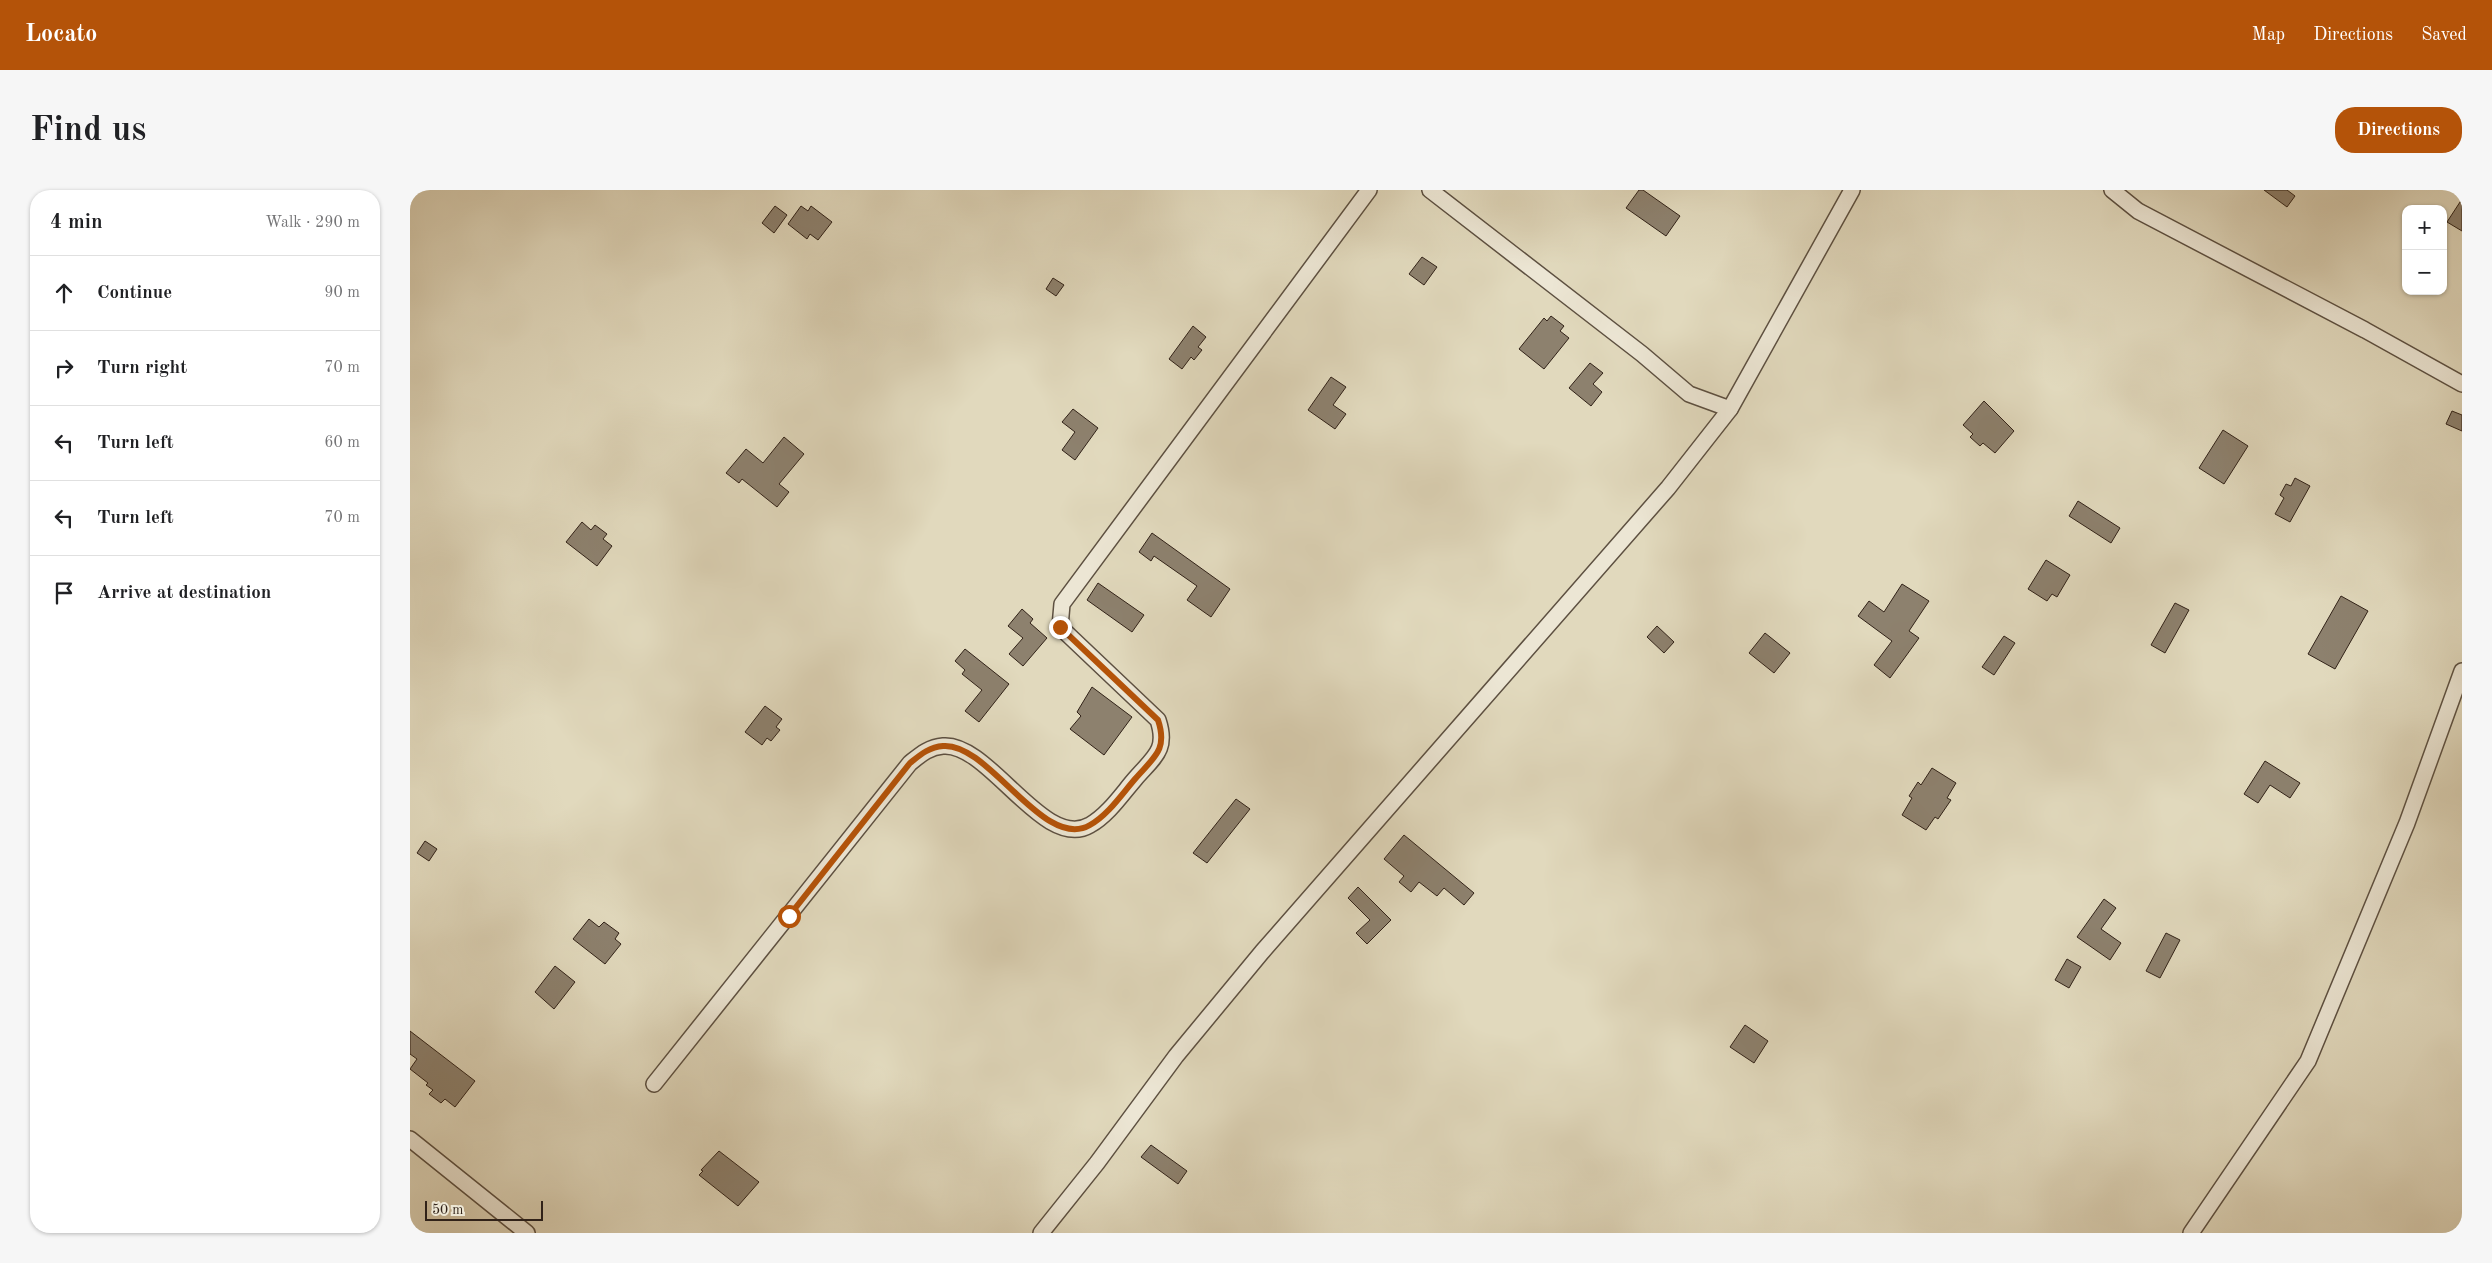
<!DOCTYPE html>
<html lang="en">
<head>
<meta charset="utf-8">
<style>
  body { margin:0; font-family:"Old Standard TT",serif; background:#f6f6f6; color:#202124 }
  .controls { position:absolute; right:15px; top:15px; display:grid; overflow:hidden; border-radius:10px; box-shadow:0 1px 4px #0004 }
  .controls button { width:45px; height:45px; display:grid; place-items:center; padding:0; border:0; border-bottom:1px solid #e0e0e0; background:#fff; color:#202124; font:25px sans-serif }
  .scale { position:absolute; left:15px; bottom:12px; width:118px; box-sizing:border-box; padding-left:5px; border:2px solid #312218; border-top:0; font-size:14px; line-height:18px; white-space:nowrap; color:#312218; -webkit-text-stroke:4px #ece6d4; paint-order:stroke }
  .stop { position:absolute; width:15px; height:15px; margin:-11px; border:4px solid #b45309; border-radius:50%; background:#fff }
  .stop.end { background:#b45309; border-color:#fff; box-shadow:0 1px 5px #0008 }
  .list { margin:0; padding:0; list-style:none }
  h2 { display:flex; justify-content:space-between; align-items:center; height:65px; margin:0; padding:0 20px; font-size:21px }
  h2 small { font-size:16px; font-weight:400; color:#757577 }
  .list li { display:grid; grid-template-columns:32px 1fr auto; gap:15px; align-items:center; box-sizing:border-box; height:75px; padding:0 20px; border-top:1px solid #e0e0e0 }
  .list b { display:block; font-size:19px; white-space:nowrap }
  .list em { font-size:16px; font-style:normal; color:#757577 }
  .icon { flex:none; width:28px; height:28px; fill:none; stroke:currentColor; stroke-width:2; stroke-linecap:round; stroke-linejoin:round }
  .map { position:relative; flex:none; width:2052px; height:1043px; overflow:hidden; border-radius:20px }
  header { display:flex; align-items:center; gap:30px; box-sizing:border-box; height:70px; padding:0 25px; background:#b45309; color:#fff }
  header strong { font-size:24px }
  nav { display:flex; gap:28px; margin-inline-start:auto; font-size:18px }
  .intro { display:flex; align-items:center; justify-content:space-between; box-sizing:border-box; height:120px; padding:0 30px }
  h1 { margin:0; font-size:35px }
  .button { padding:12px 22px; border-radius:20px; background:#b45309; color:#fff; font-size:18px; font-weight:700 }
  main { display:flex; gap:30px; padding:0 30px }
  aside { flex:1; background:#fff; border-radius:20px; box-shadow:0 1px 4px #0004 }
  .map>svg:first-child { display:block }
</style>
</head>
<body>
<header>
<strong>Locato</strong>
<nav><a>Map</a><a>Directions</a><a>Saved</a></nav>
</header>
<div class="intro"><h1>Find us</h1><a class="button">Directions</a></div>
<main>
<aside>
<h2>4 min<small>Walk · 290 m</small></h2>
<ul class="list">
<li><svg class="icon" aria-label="ahead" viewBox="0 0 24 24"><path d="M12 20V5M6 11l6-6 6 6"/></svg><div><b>Continue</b></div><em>90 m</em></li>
<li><svg class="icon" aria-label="right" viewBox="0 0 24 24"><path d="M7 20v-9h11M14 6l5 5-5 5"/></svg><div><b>Turn right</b></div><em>70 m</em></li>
<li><svg class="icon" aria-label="left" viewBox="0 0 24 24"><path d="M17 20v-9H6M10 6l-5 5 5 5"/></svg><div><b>Turn left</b></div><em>60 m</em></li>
<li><svg class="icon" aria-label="left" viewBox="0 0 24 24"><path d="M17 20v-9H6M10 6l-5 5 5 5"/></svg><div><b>Turn left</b></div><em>70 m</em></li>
<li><svg class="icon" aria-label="arrive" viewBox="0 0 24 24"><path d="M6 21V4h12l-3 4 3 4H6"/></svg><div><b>Arrive at destination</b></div></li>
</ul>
</aside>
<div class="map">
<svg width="2052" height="1043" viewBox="0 0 2052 1043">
  <rect width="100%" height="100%" fill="#e1d9bd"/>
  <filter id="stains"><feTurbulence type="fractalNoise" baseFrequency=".004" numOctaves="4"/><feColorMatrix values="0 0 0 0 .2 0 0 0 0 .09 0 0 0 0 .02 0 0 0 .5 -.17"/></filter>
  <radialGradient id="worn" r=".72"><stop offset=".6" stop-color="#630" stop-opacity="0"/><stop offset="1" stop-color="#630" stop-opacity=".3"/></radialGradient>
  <g fill="#8d816e" stroke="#312218">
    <polygon points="1229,0 1233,0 1270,26 1256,46 1216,18"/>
    <polygon points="1854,0 1877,0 1885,6 1877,17"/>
    <polygon points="2052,9 2052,41 2037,32"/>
    <polygon points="365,16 377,25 364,43 352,33"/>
    <polygon points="391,16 398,21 401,16 422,32 408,50 400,44 397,49 378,34"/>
    <polygon points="1012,67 1027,77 1014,95 999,84"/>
    <polygon points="643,88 654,95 646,106 636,99"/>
    <polygon points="1141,126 1154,136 1150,141 1159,148 1134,179 1109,159 1134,128 1137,131"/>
    <polygon points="783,136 796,147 788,157 792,160 784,170 781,167 772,179 759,169"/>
    <polygon points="1180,173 1193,183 1183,194 1192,202 1181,216 1159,198"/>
    <polygon points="921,187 936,197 923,215 936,224 925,239 898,220"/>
    <polygon points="1574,211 1604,241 1585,263 1573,253 1570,256 1560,247 1563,244 1553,235"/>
    <polygon points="663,219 688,238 665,270 652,260 665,242 652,232"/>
    <polygon points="2042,221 2052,225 2052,241 2036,234"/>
    <polygon points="1813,240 1838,256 1814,294 1789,278"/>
    <polygon points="374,247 394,264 369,294 379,302 367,317 332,289 329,293 316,283 336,259 353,273"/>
    <polygon points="1885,288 1900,296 1880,332 1865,324 1874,308 1870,305 1876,294 1881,296"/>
    <polygon points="1668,311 1710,338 1701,353 1659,326"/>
    <polygon points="172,332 181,340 185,335 197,344 193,349 202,356 187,376 156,352"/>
    <polygon points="742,343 820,399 801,427 777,410 787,396 744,366 741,371 729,362"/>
    <polygon points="1636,370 1660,385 1647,407 1642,404 1637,411 1618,399"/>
    <polygon points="688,393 734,425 722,442 677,410"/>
    <polygon points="1492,394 1519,411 1499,441 1509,448 1480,488 1464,475 1482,451 1448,426 1459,411 1474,422"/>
    <polygon points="1931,406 1958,421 1925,479 1898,464"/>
    <polygon points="1765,413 1779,420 1755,463 1741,455"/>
    <polygon points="612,419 623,429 620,433 637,448 613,476 599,464 613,448 598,436"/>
    <polygon points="1247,436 1264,452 1254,463 1237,447"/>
    <polygon points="1355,443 1380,463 1364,483 1339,463"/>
    <polygon points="1594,446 1605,453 1584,485 1572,477"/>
    <polygon points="555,459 599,494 569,532 555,521 572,500 552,484 555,480 545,471"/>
    <polygon points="682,497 722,527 694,565 660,539 671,526 667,522"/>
    <polygon points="355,516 372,529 366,537 370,540 361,551 357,548 352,555 335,542"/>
    <polygon points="1855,571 1890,593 1880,608 1860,595 1848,613 1834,604"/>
    <polygon points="1522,578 1546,593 1537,608 1541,610 1528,629 1525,627 1516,640 1492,625 1502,608 1499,606 1508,592 1511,595"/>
    <polygon points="826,609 840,619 797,673 783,663"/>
    <polygon points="994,645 1064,703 1054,715 1034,698 1027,706 1009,692 1001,702 989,692 994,686 974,669"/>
    <polygon points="15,651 27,659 19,671 7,663"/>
    <polygon points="948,697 981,730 957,754 946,743 960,730 938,708"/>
    <polygon points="1694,709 1706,718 1691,739 1711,753 1700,770 1667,747"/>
    <polygon points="179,729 189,737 194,732 209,743 205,749 211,754 195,774 163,749"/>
    <polygon points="1756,743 1770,750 1750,788 1736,781"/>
    <polygon points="1657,769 1671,777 1659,798 1645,790"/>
    <polygon points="145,776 165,792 144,819 125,802"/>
    <polygon points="1335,835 1358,851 1344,873 1320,857"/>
    <polygon points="0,841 65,891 45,917 35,909 31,913 19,904 23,900 16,895 18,893 0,879 7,869 0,864"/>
    <polygon points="741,955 777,981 768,994 731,967"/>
    <polygon points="309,961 349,992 328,1016 289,985 293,981 291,980"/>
  </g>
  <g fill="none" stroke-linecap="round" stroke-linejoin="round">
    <defs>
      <g id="minor">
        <polyline points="1020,0 1232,164 1279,204 1320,219"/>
        <polyline points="1702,0 1728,21 1955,140 2052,194"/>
        <path d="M244,894L500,573C510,565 519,557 533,556C579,552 634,662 680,635C698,625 712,604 725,589C744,567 758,560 748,530L650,437L652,414L959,0"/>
        <polyline points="0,949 117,1043"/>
        <polyline points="631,1043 687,973 766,866 852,762 1258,298 1320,219 1442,0"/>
        <polyline points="1781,1043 1898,871 1997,633 2052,481"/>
      </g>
    </defs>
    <use href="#minor" stroke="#5d5041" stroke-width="18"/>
    <use href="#minor" stroke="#ece6d4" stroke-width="15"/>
  </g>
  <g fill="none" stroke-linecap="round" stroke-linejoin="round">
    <path stroke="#b45309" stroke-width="6" d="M379,726L500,573C510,565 519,557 533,556C579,552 634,662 680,635C698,625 712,604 725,589C744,567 758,560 748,530L650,437"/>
  </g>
  <rect width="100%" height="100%" filter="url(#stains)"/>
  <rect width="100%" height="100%" fill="url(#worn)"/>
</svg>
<div class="controls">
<button>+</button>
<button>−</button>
</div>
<div class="scale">50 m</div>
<div class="stop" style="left:379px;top:726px"></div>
<div class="stop end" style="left:650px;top:437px"></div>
</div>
</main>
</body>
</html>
